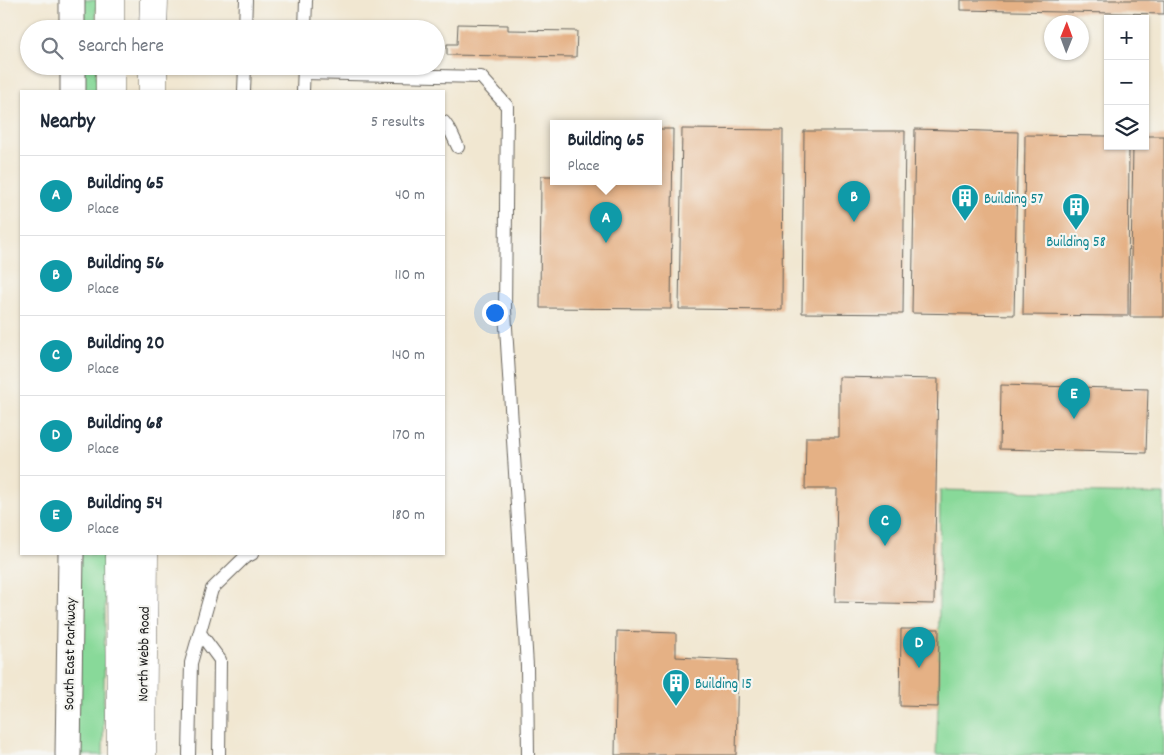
<!DOCTYPE html>
<html lang="en">
<head>
<meta charset="utf-8">
<style>
  body { margin:0; font-family:Dekko,sans-serif; background:#f2f2f3; color:#1f2937 }
  .controls { position:absolute; right:15px; top:15px; display:grid; overflow:hidden; border-radius:0px; box-shadow:0 1px 4px #0004 }
  .controls button { width:45px; height:45px; display:grid; place-items:center; padding:0; border:0; border-bottom:1px solid #e0e1e3; background:#fff; color:#1f2937; font:25px sans-serif }
  .compass { position:absolute; left:1044px; top:15px; width:45px; height:45px; border-radius:50%; background:#fff; box-shadow:0 1px 4px #0004; rotate:1deg }
  .you { position:absolute; left:494px; top:312px; width:18px; height:18px; margin:-12px; border:4px solid #fff; border-radius:50%; background:#1a73e8; box-shadow:0 0 0 8px #1a73e833 }
  .badge { display:grid; place-items:center; width:32px; height:32px; border-radius:50%; background:#1f6fb2; color:#fff; font-size:16px; font-weight:700 }
  .pin { position:absolute; translate:-50% -41px; filter:drop-shadow(0 1px 2px #0008) }
  .pin::after { content:''; position:absolute; top:26px; width:18px; height:15px; background:inherit; clip-path:polygon(0 0,100% 0,50% 100%) }
  .popup { position:absolute; left:550px; top:120px; width:112px; height:65px; box-sizing:border-box; display:grid; place-content:center; border-radius:0px; background:#fff; filter:drop-shadow(0 1px 4px #0005); font-size:16px; white-space:nowrap; color:#747a83 }
  .popup b { font-size:19px; color:#1f2937 }
  .popup::after { content:''; position:absolute; left:50%; top:100%; margin-left:-10px; border:10px solid transparent; border-top-color:#fff }
  .list { margin:0; padding:0; list-style:none }
  h2 { display:flex; justify-content:space-between; align-items:center; height:65px; margin:0; padding:0 20px; font-size:21px }
  h2 small { font-size:16px; font-weight:400; color:#747a83 }
  .list li { display:grid; grid-template-columns:32px 1fr auto; gap:15px; align-items:center; box-sizing:border-box; height:80px; padding:0 20px; border-top:1px solid #e0e1e3 }
  .list b { display:block; font-size:19px; white-space:nowrap }
  .list p { margin:0; font-size:16px; white-space:nowrap; color:#747a83 }
  .list em { font-size:16px; font-style:normal; color:#747a83 }
  .icon { flex:none; width:28px; height:28px; fill:none; stroke:currentColor; stroke-width:2; stroke-linecap:round; stroke-linejoin:round }
  .map { position:relative; flex:none; width:1164px; height:755px; overflow:hidden }
  .search { position:absolute; background:#fff; box-shadow:0 1px 4px #0004; left:20px; top:20px; width:425px; height:55px; display:flex; align-items:center; gap:12px; box-sizing:border-box; padding:0 18px; border-radius:28px; color:#747a83; font-size:19px }
  .panel { position:absolute; background:#fff; box-shadow:0 1px 4px #0004; left:20px; top:90px; width:425px; height:465px; border-radius:0px }
  .map>svg:first-child { display:block }
</style>
</head>
<body>
<div class="map">
<svg width="1164" height="755" viewBox="0 0 1164 755">
  <rect width="100%" height="100%" fill="#f6f6f2"/>
  <filter id="ink" filterUnits="userSpaceOnUse"><feTurbulence type="fractalNoise" baseFrequency=".02" numOctaves="2"/><feDisplacementMap in="SourceGraphic" scale="10" xChannelSelector="R" yChannelSelector="G"/><feConvolveMatrix kernelMatrix="1 2 1 2 8 2 1 2 1" color-interpolation-filters="sRGB"/></filter>
  <filter id="wash" filterUnits="userSpaceOnUse"><feTurbulence type="fractalNoise" baseFrequency=".0096" numOctaves="4" result="noise"/><feDisplacementMap in="SourceGraphic" scale="20" xChannelSelector="R" yChannelSelector="G"/><feGaussianBlur stdDeviation="1.12" result="paint"/><feColorMatrix in="noise" values="0 0 0 0 0 0 0 0 0 0 0 0 0 0 0 0 0 1.4 0 .05"/><feComposite in="paint" operator="in"/></filter>
  <g filter="url(#wash)">
    <rect width="100%" height="100%" fill="#f1e7d1"/>
    <g fill="#88d999" stroke="#527a5a">
      <polygon points="81,0 96,0 96,29 80,29"/>
      <rect x="80" y="66" width="16" height="25"/>
      <polygon points="940,490 1164,494 1164,755 936,755 938,706"/>
      <polygon points="76,554 106,554 103,755 74,755"/>
    </g>
    <g id="blocks">
      <g fill="#e5b185">
        <polygon points="961,0 1164,0 1164,14 961,10"/>
        <polygon points="458,24 508,25 508,30 577,31 576,57 447,55 447,44 457,44"/>
        <polygon points="658,129 673,129 671,309 540,308 541,176 554,176 554,182 658,182"/>
        <polygon points="682,129 783,130 782,310 679,309"/>
        <polygon points="915,129 1018,132 1014,315 912,313"/>
        <polygon points="804,131 905,131 903,314 802,313"/>
        <polygon points="1025,135 1108,136 1108,146 1129,146 1128,316 1023,315"/>
        <polygon points="1145,136 1164,136 1164,317 1130,317 1133,146 1145,146"/>
        <polygon points="839,377 938,379 934,604 835,602 837,489 805,489 806,437 839,437"/>
        <polygon points="1001,385 1148,389 1146,453 1000,449"/>
        <polygon points="901,629 939,629 938,707 900,706"/>
        <polygon points="617,631 676,633 676,657 738,660 736,755 615,755"/>
      </g>
    </g>
  </g>
  <g filter="url(#ink)">
    <use href="#blocks" fill-opacity="0" stroke="#67635b" stroke-width="1"/>
    <g fill="none" stroke-linecap="round" stroke-linejoin="round">
      <defs>
        <g id="lane">
          <polyline points="245,29 246,0"/>
          <polyline points="305,29 306,0"/>
          <polyline points="304,73 481,77 507,106 505,311 527,666 528,755"/>
          <polyline points="244,91 245,66"/>
          <polyline points="303,91 304,66"/>
          <polyline points="444,122 451,132 458,147"/>
          <polyline points="200,633 220,660 219,755"/>
          <polyline points="189,755 191,663 212,589 244,558 252,554"/>
        </g>
        <g id="street">
          <polyline points="72,0 72,29"/>
          <polyline points="73,66 73,91"/>
          <polyline points="68,755 71,554"/>
        </g>
        <g id="secondary">
          <polyline points="110,0 110,29"/>
          <polyline points="153,29 154,0"/>
          <polyline points="110,66 110,91"/>
          <polyline points="153,91 153,66"/>
          <polyline points="120,554 121,755"/>
          <polyline points="142,755 144,554"/>
        </g>
      </defs>
      <use href="#lane" stroke="#67635b" stroke-width="14"/>
      <use href="#street" stroke="#67635b" stroke-width="27"/>
      <use href="#secondary" stroke="#67635b" stroke-width="29"/>
      <use href="#lane" stroke="#fff" stroke-width="12"/>
      <use href="#street" stroke="#fff" stroke-width="25"/>
      <use href="#secondary" stroke="#fff" stroke-width="28"/>
    </g>
  </g>
  <defs>
    <symbol id="building-pin" viewBox="-11 -11 22 30"><path d="M0 17L-7.5 6A9.5 9.5 0 1 1 7.5 6Z" fill="#0f9aa8" stroke="#f6f6f2"/><path d="M-4-6H4V6H1V3H-1V6H-4ZM-2.5-4.3h1.7v1.8h-1.7ZM.8-4.3h1.7v1.8H.8ZM-2.5-1h1.7V.8h-1.7ZM.8-1h1.7V.8H.8Z" fill="#fff"/></symbol>
  </defs>
  <g fill-rule="evenodd">
    <use href="#building-pin" x="949" y="182" width="32" height="43"/>
    <use href="#building-pin" x="1060" y="191" width="32" height="43"/>
    <use href="#building-pin" x="660" y="667" width="32" height="43"/>
  </g>
  <g text-anchor="middle" stroke-width="4.5" stroke-linejoin="round" paint-order="stroke">
    <g font-size="15" fill="#0d838f" stroke="#f6f6f2" text-anchor="start">
      <text x="984" y="203">Building 57</text>
      <text x="1076" y="246" text-anchor="middle">Building 58</text>
      <text x="695" y="688">Building 15</text>
    </g>
    <g font-size="15" fill="#1c1c1c" stroke="#f6f6f2">
      <text transform="translate(69 654) rotate(-89)" y="5">South East Parkway</text>
      <text transform="translate(143 654) rotate(-89)" y="5">North Webb Road</text>
    </g>
  </g>
</svg>
<div class="controls">
<button>+</button>
<button>−</button>
<button><svg class="icon" aria-label="layers" viewBox="0 0 24 24"><path d="M12 4l9 5-9 5-9-5zM3 14l9 5 9-5"/></svg></button>
</div>
<svg class="compass" viewBox="-18 -18 36 36"><path d="M0-13l5 13h-10z" fill="#e53935"/><path d="M0 13l5-13h-10z" fill="#747a83"/></svg>
<div class="you"></div>
<div class="pin badge" style="left:606px;top:243px;background:#0f9aa8">A</div>
<div class="popup"><b>Building 65</b>Place</div>
<div class="pin badge" style="left:854px;top:222px;background:#0f9aa8">B</div>
<div class="pin badge" style="left:885px;top:546px;background:#0f9aa8">C</div>
<div class="pin badge" style="left:919px;top:668px;background:#0f9aa8">D</div>
<div class="pin badge" style="left:1074px;top:419px;background:#0f9aa8">E</div>
<div class="search"><svg class="icon" aria-label="search" viewBox="0 0 24 24"><circle cx="10" cy="10" r="6"/><path d="M15 15l6 6"/></svg>Search here</div>
<section class="panel">
<h2>Nearby<small>5 results</small></h2>
<ul class="list">
<li><span class="badge" style="background:#0f9aa8">A</span><div><b>Building 65</b><p>Place</p></div><em>40 m</em></li>
<li><span class="badge" style="background:#0f9aa8">B</span><div><b>Building 56</b><p>Place</p></div><em>110 m</em></li>
<li><span class="badge" style="background:#0f9aa8">C</span><div><b>Building 20</b><p>Place</p></div><em>140 m</em></li>
<li><span class="badge" style="background:#0f9aa8">D</span><div><b>Building 68</b><p>Place</p></div><em>170 m</em></li>
<li><span class="badge" style="background:#0f9aa8">E</span><div><b>Building 54</b><p>Place</p></div><em>180 m</em></li>
</ul>
</section>
</div>
</body>
</html>
